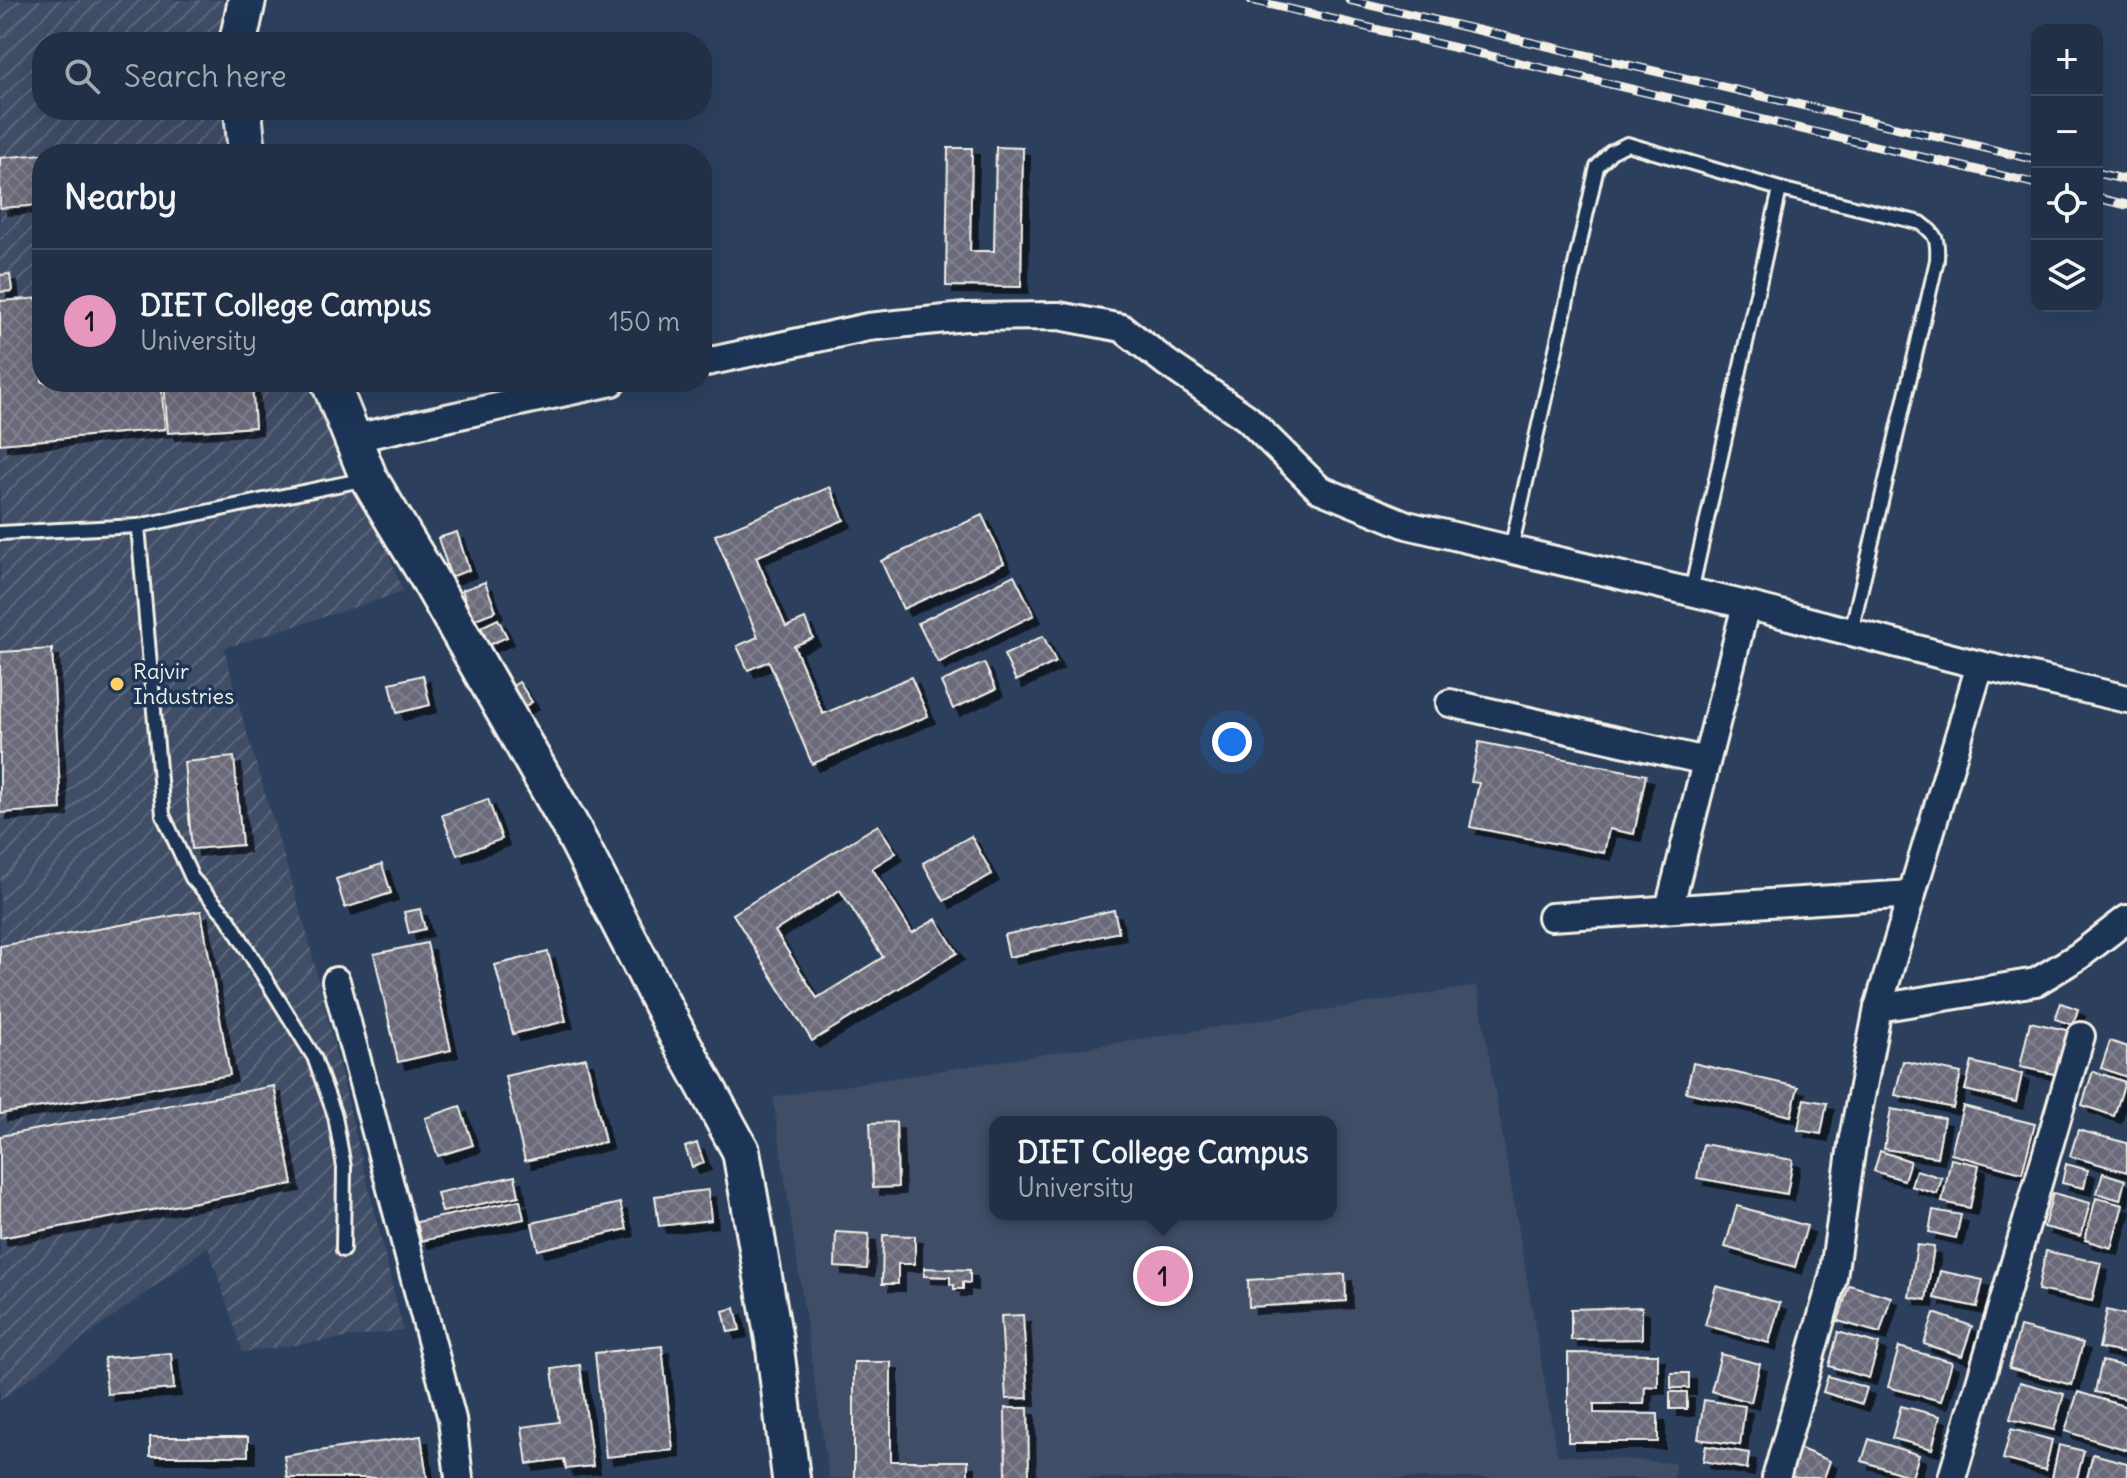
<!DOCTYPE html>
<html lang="en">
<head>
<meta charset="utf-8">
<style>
  body { margin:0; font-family:Delius,sans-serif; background:#2d3c51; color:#f1f3f6 }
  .controls { position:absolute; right:24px; top:24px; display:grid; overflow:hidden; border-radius:16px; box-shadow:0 8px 32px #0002 }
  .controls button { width:72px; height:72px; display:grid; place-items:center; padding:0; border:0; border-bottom:2px solid #3e4b5f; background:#213046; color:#f1f3f6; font:40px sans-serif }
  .you { position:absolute; left:1232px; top:742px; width:28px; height:28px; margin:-20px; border:6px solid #fff; border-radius:50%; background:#1a73e8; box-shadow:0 0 0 12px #1a73e833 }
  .badge { display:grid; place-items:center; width:52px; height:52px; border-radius:50%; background:#e797bd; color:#111; font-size:26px; font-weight:700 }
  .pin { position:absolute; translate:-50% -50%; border:4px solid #fff; box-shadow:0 2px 8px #0006 }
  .popup { position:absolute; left:989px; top:1116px; width:348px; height:104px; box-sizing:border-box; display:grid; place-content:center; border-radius:16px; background:#213046; filter:drop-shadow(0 2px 6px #0005); font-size:26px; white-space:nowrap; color:#a2a9b3 }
  .popup b { font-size:30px; color:#f1f3f6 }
  .popup::after { content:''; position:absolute; left:50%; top:100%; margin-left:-16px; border:16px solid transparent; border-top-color:#213046 }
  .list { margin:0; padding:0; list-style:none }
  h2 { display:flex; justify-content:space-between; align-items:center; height:104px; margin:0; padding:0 32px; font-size:34px }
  h2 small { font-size:26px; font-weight:400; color:#a2a9b3 }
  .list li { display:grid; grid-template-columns:52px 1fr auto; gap:24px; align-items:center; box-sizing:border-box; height:144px; padding:0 32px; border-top:2px solid #3e4b5f }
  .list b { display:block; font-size:30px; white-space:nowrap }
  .list p { margin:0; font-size:26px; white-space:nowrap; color:#a2a9b3 }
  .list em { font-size:26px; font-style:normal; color:#a2a9b3 }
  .icon { flex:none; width:44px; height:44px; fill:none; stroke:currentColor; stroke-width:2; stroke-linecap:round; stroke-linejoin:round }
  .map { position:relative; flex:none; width:2127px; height:1478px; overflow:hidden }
  .search { position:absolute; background:#213046; box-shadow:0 8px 32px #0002; left:32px; top:32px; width:680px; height:88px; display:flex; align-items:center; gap:20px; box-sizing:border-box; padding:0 28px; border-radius:32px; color:#a2a9b3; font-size:30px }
  .panel { position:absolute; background:#213046; box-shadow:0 8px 32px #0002; left:32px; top:144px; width:680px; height:248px; border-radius:32px }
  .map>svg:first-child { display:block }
</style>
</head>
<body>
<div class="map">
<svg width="2127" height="1478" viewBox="0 0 2127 1478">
  <defs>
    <pattern id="industrial-furrows" width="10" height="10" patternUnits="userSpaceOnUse" patternTransform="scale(2)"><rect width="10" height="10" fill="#3f4d66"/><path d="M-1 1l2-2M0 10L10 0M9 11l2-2" fill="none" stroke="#5b677c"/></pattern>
    <pattern id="building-cross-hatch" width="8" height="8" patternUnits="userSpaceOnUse" patternTransform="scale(2)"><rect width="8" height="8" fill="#6a6a7a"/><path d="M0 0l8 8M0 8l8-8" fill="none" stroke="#80808d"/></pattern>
    <filter id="shadow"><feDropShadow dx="7" dy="7" stdDeviation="0" flood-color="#0009"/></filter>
  </defs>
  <rect width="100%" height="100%" fill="#2c405e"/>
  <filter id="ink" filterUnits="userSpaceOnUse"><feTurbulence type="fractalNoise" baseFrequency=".0125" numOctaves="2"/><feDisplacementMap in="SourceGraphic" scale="16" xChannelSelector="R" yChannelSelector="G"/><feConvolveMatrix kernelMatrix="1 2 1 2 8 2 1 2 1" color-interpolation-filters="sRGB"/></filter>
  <g filter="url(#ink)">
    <path fill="#3f4d66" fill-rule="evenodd" d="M1477,986L1557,1455L1675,1463L1674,1478H829L773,1097ZM995,1122H1331V1214H995Z"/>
    <polygon fill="url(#industrial-furrows)" points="0,0 223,0 233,42 42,42 42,110 248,110 258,154 42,154 42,382 325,382 403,592 224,648 243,720 308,937 403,1330 243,1352 208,1247 0,1400"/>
    <g fill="url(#building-cross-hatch)" stroke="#f4f1e8" stroke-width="2" fill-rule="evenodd" filter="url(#shadow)">
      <polygon points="996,147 1023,148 1021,287 946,286 948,148 972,148 970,251 994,251"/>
      <polygon points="42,154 42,205 0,208 0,158"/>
      <polygon points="10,274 12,291 0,292 0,275"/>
      <polygon points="42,298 42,382 161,382 165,429 0,444 0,301"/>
      <polygon points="164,382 252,382 255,427 168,433"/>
      <polygon points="830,487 844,520 756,557 786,627 805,619 813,638 794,646 823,714 911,677 928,716 812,764 769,661 748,670 737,646 758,637 715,535"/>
      <polygon points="982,515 1004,563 903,609 881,561"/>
      <polygon points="457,532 469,570 451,577 438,538"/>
      <polygon points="1014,575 1034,615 938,663 918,623"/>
      <polygon points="485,582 496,611 473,620 462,590"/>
      <polygon points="498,619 507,637 489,645 481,627"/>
      <polygon points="1043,636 1056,662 1016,681 1004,655"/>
      <polygon points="52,649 61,809 0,813 0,652"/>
      <polygon points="984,663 996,689 953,709 941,682"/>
      <polygon points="423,675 430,705 397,713 390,683"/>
      <polygon points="519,682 532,702 519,710 506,690"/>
      <polygon points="1479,742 1646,775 1634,834 1609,829 1604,853 1470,827 1479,783 1471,782"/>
      <polygon points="234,757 242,845 192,849 184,762"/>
      <polygon points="488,799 502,839 457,855 442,815"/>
      <path d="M878,825L896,853L872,868L912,933L936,919L957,953L812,1041L733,914ZM840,890L883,957L817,998L775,931Z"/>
      <polygon points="971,836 992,874 944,901 923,863"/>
      <polygon points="382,864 391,893 345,908 336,879"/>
      <polygon points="420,909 425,929 409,933 404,912"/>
      <polygon points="1114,910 1119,932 1009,957 1004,935"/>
      <polygon points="201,911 230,1075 0,1114 0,946"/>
      <polygon points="427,943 451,1050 398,1062 374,954"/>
      <polygon points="548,952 566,1021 513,1034 495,965"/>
      <polygon points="2061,1003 2078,1009 2073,1025 2055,1019"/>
      <polygon points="2030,1022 2075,1032 2064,1076 2020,1067"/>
      <polygon points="2110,1041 2127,1047 2127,1077 2101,1068"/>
      <polygon points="586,1058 605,1142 525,1161 505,1076"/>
      <polygon points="1903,1061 1961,1073 1953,1108 1895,1095"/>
      <polygon points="1972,1062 2022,1074 2016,1102 1965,1090"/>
      <polygon points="1693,1063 1798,1087 1791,1116 1686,1092"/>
      <polygon points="2093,1071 2125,1082 2114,1116 2082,1105"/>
      <polygon points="274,1086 293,1184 0,1238 0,1136"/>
      <polygon points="1804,1099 1827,1103 1821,1134 1798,1130"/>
      <polygon points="460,1106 473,1145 438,1156 425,1118"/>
      <polygon points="1963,1106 2035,1124 2022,1173 1951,1154"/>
      <polygon points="1891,1109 1944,1118 1937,1157 1884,1149"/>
      <polygon points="896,1122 898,1187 873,1188 870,1123"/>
      <polygon points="2078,1130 2127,1143 2127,1172 2070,1156"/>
      <polygon points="697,1143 704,1163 692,1167 685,1147"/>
      <polygon points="1703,1144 1793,1160 1787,1194 1697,1178"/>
      <polygon points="1880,1151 1910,1161 1904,1180 1874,1171"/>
      <polygon points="1951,1159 1979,1165 1970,1208 1942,1202"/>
      <polygon points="2066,1164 2088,1170 2084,1188 2062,1183"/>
      <polygon points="1916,1170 1942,1178 1937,1194 1911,1186"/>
      <polygon points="2103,1173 2125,1180 2120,1200 2097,1193"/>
      <polygon points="515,1176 519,1196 442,1212 437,1193"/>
      <polygon points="708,1190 711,1220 659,1226 655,1196"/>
      <polygon points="2053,1193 2090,1203 2081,1236 2044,1227"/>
      <polygon points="2096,1198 2123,1205 2111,1248 2085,1240"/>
      <polygon points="520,1200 524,1219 421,1241 417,1222"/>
      <polygon points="620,1203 627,1229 538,1250 532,1223"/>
      <polygon points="1737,1206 1807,1226 1795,1267 1725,1247"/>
      <polygon points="1933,1210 1961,1215 1956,1238 1929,1232"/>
      <polygon points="836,1232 869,1234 867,1269 835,1267"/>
      <polygon points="883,1235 915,1236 915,1264 898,1264 898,1284 882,1284"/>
      <polygon points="1917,1245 1934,1247 1926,1300 1909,1297"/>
      <polygon points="2046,1251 2101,1263 2092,1301 2038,1290"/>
      <polygon points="924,1268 970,1270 970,1283 963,1282 963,1289 954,1289 954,1285 950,1284 950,1277 924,1276"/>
      <polygon points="1940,1271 1983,1280 1977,1307 1934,1298"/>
      <polygon points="1345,1274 1346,1301 1249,1307 1248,1280"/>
      <polygon points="1849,1285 1891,1297 1880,1333 1838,1321"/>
      <polygon points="1716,1286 1780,1303 1769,1343 1705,1325"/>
      <polygon points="1642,1307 1642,1339 1571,1340 1571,1309"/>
      <polygon points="735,1308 740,1330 728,1332 723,1311"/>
      <polygon points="2107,1310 2127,1315 2127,1354 2099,1348"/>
      <polygon points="1934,1313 1972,1326 1962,1356 1924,1344"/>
      <polygon points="1023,1315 1028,1398 1006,1399 1001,1316"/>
      <polygon points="2020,1327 2083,1343 2072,1385 2009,1368"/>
      <polygon points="1838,1332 1879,1344 1869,1378 1829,1366"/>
      <polygon points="662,1346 673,1450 606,1457 595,1353"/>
      <polygon points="1899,1347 1952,1362 1941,1401 1888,1387"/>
      <polygon points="171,1353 174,1389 107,1394 104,1358"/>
      <polygon points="1568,1353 1658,1354 1658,1387 1645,1386 1644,1404 1594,1404 1594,1413 1658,1414 1658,1442 1568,1442"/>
      <polygon points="1721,1354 1760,1364 1751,1402 1711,1391"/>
      <polygon points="2102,1361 2127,1367 2127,1399 2095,1392"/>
      <polygon points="854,1362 891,1362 891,1461 968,1461 968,1478 854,1478"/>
      <polygon points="580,1365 593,1466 566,1469 564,1459 527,1464 522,1427 559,1422 552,1369"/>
      <rect x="1671" y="1373" width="18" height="15"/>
      <polygon points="1828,1376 1867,1388 1862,1404 1823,1392"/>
      <polygon points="2020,1382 2064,1394 2054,1430 2010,1419"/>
      <rect x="1670" y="1392" width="17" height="17"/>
      <polygon points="2078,1392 2127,1407 2127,1450 2065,1431"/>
      <polygon points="1704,1400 1745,1406 1740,1445 1698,1439"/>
      <polygon points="1901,1406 1940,1416 1932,1449 1892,1438"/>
      <polygon points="1005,1408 1028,1408 1029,1478 1006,1478"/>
      <polygon points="2011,1429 2052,1440 2045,1470 2003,1459"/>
      <polygon points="421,1436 427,1478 287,1478 284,1456"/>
      <rect x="150" y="1437" width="98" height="19"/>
      <polygon points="1869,1439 1919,1455 1912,1477 1862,1461"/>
      <polygon points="2059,1445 2084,1451 2077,1478 2052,1478"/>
      <polygon points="1706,1446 1749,1453 1747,1469 1703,1461"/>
      <polygon points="1794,1446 1830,1461 1824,1478 1796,1478 1784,1473"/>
      <polygon points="2093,1454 2127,1463 2127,1478 2087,1478"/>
    </g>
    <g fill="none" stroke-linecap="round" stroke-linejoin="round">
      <defs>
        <g id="lane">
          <path d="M1780,189L1921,223C1937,235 1938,240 1937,260L1851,632"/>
          <polyline points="0,533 138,526"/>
          <polyline points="1511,549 1597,167 1611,152 1627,144 1780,189 1691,592"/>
          <polyline points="343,1250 344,1167 335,1116 314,1057 227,917 192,878 163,815 138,526 366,479"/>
        </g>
        <g id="street">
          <polyline points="702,363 868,327 965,317 1059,316 1122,328 1167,363 1247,418 1319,489 1407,525 1746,605 1980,665 1878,1008"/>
          <polyline points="354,438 612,382"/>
          <polyline points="1980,665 2127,699"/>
          <polyline points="1450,703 1706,761"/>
          <polyline points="1669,909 1746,605"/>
          <polyline points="1551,917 1912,894"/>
          <polyline points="336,981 452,1419 459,1478"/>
          <polyline points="1776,1478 1833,1277 1853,1138 1878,1008 2036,982 2079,956 2127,919"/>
          <polyline points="1952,1478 2081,1036"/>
        </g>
        <g id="secondary">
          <polyline points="238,42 247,0"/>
          <polyline points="243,110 247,154"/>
          <polyline points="330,382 369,479 427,575 573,831 678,1036 741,1151 774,1340 791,1478"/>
        </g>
      </defs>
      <use href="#lane" stroke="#f4f1e8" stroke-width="18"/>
      <use href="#street" stroke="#f4f1e8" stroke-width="32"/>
      <use href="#secondary" stroke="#f4f1e8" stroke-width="42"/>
      <use href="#lane" stroke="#1d3557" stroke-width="12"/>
      <use href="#street" stroke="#1d3557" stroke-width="26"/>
      <use href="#secondary" stroke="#1d3557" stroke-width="36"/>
      <defs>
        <g id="rail">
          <polyline points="1251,0 2037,184"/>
          <polyline points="1349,0 2037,160"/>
          <polyline points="2097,173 2127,180"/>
          <polyline points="2097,198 2127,205"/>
        </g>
      </defs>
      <use href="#rail" stroke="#f4f1e8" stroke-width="9"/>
      <use href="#rail" stroke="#1d3557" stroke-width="6" stroke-dasharray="18" stroke-linecap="butt"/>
    </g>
  </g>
  <circle fill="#ffd166" stroke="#1d3557" stroke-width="3" cx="117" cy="684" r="8"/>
  <g text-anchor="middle" stroke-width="7" stroke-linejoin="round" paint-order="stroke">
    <g font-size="22" fill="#f4f1e8" stroke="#1d3557" text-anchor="start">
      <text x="133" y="679">Rajvir<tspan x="133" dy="25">Industries</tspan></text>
    </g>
  </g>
</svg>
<div class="controls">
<button>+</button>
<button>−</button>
<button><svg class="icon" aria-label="locate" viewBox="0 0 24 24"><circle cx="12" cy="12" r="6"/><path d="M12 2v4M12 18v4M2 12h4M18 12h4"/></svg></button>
<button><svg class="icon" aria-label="layers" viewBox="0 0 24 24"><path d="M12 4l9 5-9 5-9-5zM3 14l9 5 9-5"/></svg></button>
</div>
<div class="you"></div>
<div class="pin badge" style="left:1163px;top:1276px">1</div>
<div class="popup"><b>DIET College Campus</b>University</div>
<div class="search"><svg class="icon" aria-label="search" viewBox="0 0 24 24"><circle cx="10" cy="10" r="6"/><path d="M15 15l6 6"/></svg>Search here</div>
<section class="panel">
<h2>Nearby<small></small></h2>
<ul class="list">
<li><span class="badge">1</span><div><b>DIET College Campus</b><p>University</p></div><em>150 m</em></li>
</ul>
</section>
</div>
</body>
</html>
